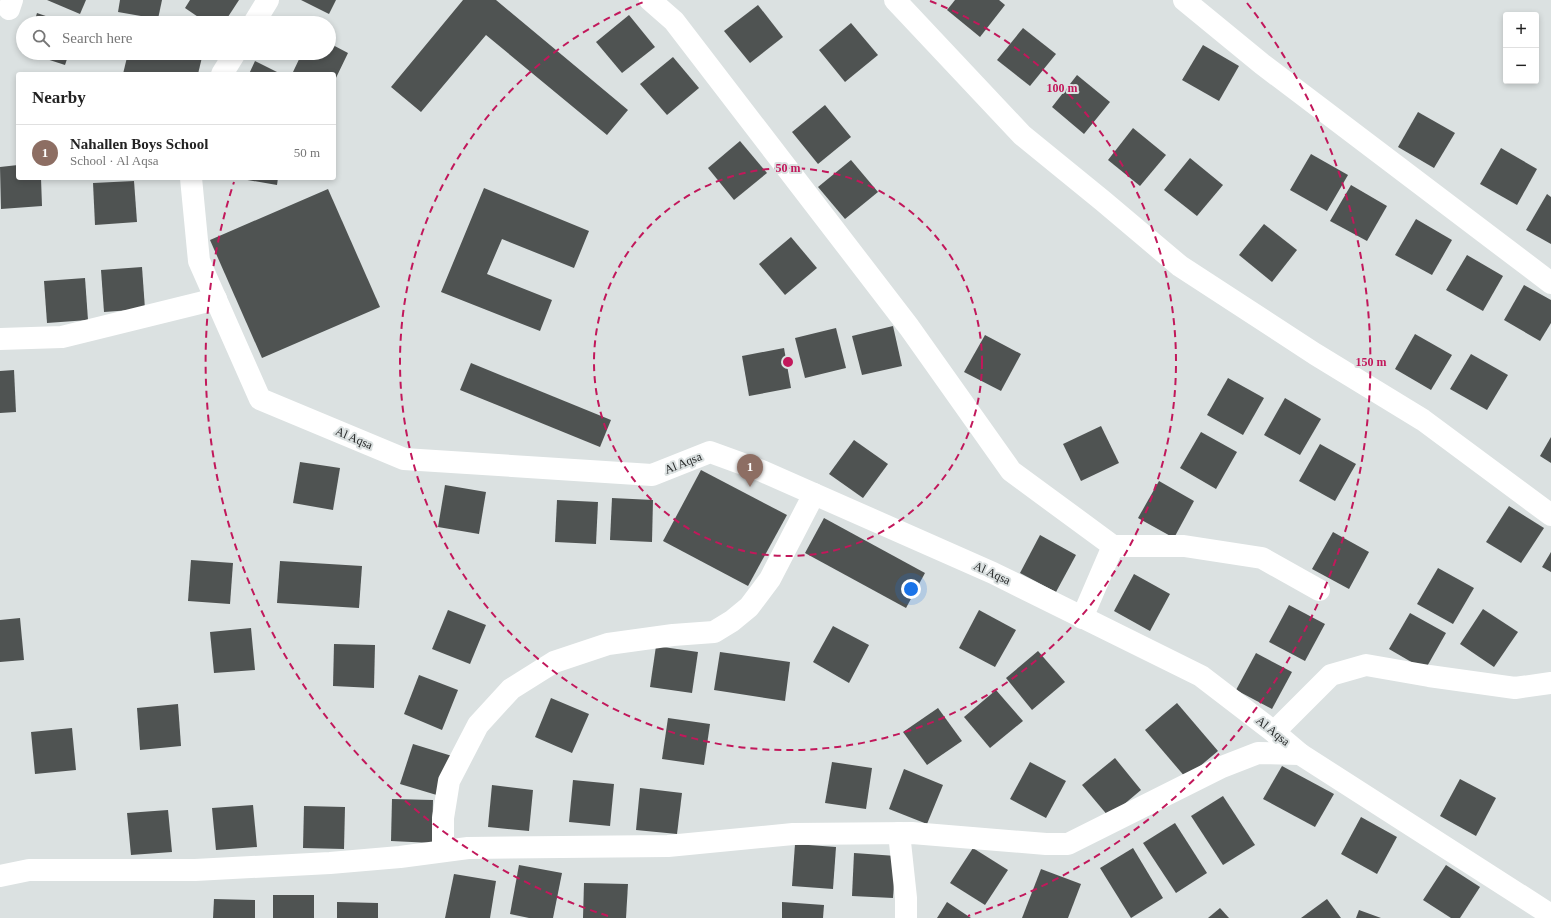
<!DOCTYPE html>
<html lang="en">
<head>
<meta charset="utf-8">
<style>
  body { margin:0; font-family:"Times New Roman",serif; background:#f6f6f6; color:#222 }
  .controls { position:absolute; right:12px; top:12px; display:grid; overflow:hidden; border-radius:4px; box-shadow:0 2px 6px #0003 }
  .controls button { width:36px; height:36px; display:grid; place-items:center; padding:0; border:0; border-bottom:1px solid #e0e0e0; background:#fff; color:#222; font:20px sans-serif }
  .you { position:absolute; left:911px; top:589px; width:14px; height:14px; margin:-10px; border:3px solid #fff; border-radius:50%; background:#1a73e8; box-shadow:0 0 0 6px #1a73e833 }
  .badge { display:grid; place-items:center; width:26px; height:26px; border-radius:50%; background:#b45309; color:#fff; font-size:13px; font-weight:700 }
  .pin { position:absolute; translate:-50% -33px; filter:drop-shadow(0 1px 2px #0008) }
  .pin::after { content:''; position:absolute; top:21px; width:14px; height:12px; background:inherit; clip-path:polygon(0 0,100% 0,50% 100%) }
  .list { margin:0; padding:0; list-style:none }
  h2 { display:flex; justify-content:space-between; align-items:center; height:52px; margin:0; padding:0 16px; font-size:17px }
  h2 small { font-size:13px; font-weight:400; color:#767676 }
  .list li { display:grid; grid-template-columns:26px 1fr auto; gap:12px; align-items:center; box-sizing:border-box; height:56px; padding:0 16px; border-top:1px solid #e0e0e0 }
  .list b { display:block; font-size:15px; white-space:nowrap }
  .list p { margin:0; font-size:13px; white-space:nowrap; color:#767676 }
  .list em { font-size:13px; font-style:normal; color:#767676 }
  .icon { flex:none; width:22px; height:22px; fill:none; stroke:currentColor; stroke-width:2; stroke-linecap:round; stroke-linejoin:round }
  .map { position:relative; flex:none; width:1551px; height:918px; overflow:hidden }
  .search { position:absolute; background:#fff; box-shadow:0 2px 6px #0003; left:16px; top:16px; width:320px; height:44px; display:flex; align-items:center; gap:10px; box-sizing:border-box; padding:0 14px; border-radius:22px; color:#767676; font-size:15px }
  .panel { position:absolute; background:#fff; box-shadow:0 2px 6px #0003; left:16px; top:72px; width:320px; height:108px; border-radius:4px }
  .map>svg:first-child { display:block }
</style>
</head>
<body>
<div class="map">
<svg width="1551" height="918" viewBox="0 0 1551 918">
  <rect width="100%" height="100%" fill="#dbe1e1"/>
  <g fill="#4f5352">
    <polygon points="47,0 86,0 80,14"/>
    <polygon points="120,0 162,0 158,19 118,12"/>
    <polygon points="190,0 239,0 224,23 207,23 185,8"/>
    <polygon points="301,0 336,0 329,14"/>
    <polygon points="463,0 496,0 628,110 607,135 486,35 421,112 391,87"/>
    <polygon points="955,0 999,0 1005,5 980,37 947,10"/>
    <polygon points="758,5 783,37 750,63 724,31"/>
    <polygon points="37,13 66,23 34,23"/>
    <polygon points="629,15 655,47 622,73 596,42"/>
    <polygon points="851,23 878,55 845,82 819,50"/>
    <polygon points="1023,28 1056,54 1030,86 997,60"/>
    <polygon points="329,43 348,53 334,82 334,74 296,74 293,72 302,53 329,53"/>
    <polygon points="1203,45 1239,66 1219,101 1182,80"/>
    <polygon points="28,53 69,53 65,65"/>
    <polygon points="128,53 203,53 198,74 123,74"/>
    <polygon points="673,57 699,88 667,115 640,84"/>
    <polygon points="255,61 281,74 249,74"/>
    <polygon points="1077,75 1110,102 1084,134 1052,107"/>
    <polygon points="825,105 851,137 818,164 792,132"/>
    <polygon points="1418,112 1455,133 1434,168 1398,147"/>
    <polygon points="1133,128 1166,155 1140,186 1108,160"/>
    <polygon points="740,141 767,173 734,200 708,168"/>
    <polygon points="1501,148 1537,169 1517,205 1480,184"/>
    <polygon points="1311,154 1348,175 1327,211 1290,190"/>
    <polygon points="1190,158 1223,185 1197,216 1164,190"/>
    <polygon points="851,160 878,192 845,219 818,187"/>
    <polygon points="18,165 18,178 41,178 42,206 1,209 0,167"/>
    <polygon points="236,178 278,178 277,185"/>
    <polygon points="134,181 137,222 95,225 93,183"/>
    <polygon points="1351,185 1387,206 1367,241 1330,221"/>
    <polygon points="484,188 589,231 574,268 502,239 487,274 552,300 540,331 441,292"/>
    <polygon points="328,189 380,307 262,358 210,240"/>
    <polygon points="1547,194 1551,197 1551,244 1526,230"/>
    <polygon points="1416,219 1452,240 1432,275 1395,255"/>
    <polygon points="1264,224 1297,250 1272,282 1239,255"/>
    <polygon points="791,237 817,268 785,295 759,264"/>
    <polygon points="1467,255 1503,276 1483,311 1446,290"/>
    <polygon points="142,267 145,309 104,312 101,270"/>
    <polygon points="85,278 88,320 47,323 44,281"/>
    <polygon points="1524,285 1551,300 1551,323 1540,341 1504,320"/>
    <polygon points="893,326 902,366 862,375 852,336"/>
    <polygon points="836,328 846,368 805,378 795,338"/>
    <polygon points="1415,334 1452,355 1431,390 1395,369"/>
    <polygon points="985,335 1021,354 1001,391 964,372"/>
    <polygon points="784,348 791,388 749,396 742,356"/>
    <polygon points="1471,354 1508,375 1487,410 1450,389"/>
    <polygon points="471,363 611,420 600,447 460,390"/>
    <polygon points="14,370 16,412 0,413 0,371"/>
    <polygon points="1228,378 1264,398 1243,435 1207,415"/>
    <polygon points="1285,398 1321,419 1300,455 1264,435"/>
    <polygon points="1101,426 1119,463 1081,481 1063,444"/>
    <polygon points="1201,432 1237,452 1216,489 1180,468"/>
    <polygon points="1551,437 1551,463 1540,456"/>
    <polygon points="854,440 888,464 863,498 829,474"/>
    <polygon points="1320,444 1356,464 1335,501 1299,481"/>
    <polygon points="300,462 340,468 333,510 293,503"/>
    <polygon points="701,470 787,515 748,586 663,541"/>
    <polygon points="1159,481 1194,501 1174,538 1138,518"/>
    <polygon points="445,485 486,492 479,534 438,527"/>
    <polygon points="612,498 653,500 652,542 610,540"/>
    <polygon points="557,500 598,502 596,544 555,542"/>
    <polygon points="1509,506 1544,528 1521,563 1486,542"/>
    <polygon points="824,518 925,573 906,608 805,553"/>
    <polygon points="1333,532 1369,552 1349,589 1312,569"/>
    <polygon points="1040,535 1076,555 1056,592 1020,573"/>
    <polygon points="1551,552 1551,572 1542,567"/>
    <polygon points="191,560 233,563 230,604 188,601"/>
    <polygon points="280,561 362,566 359,608 277,603"/>
    <polygon points="1438,568 1474,588 1453,624 1417,604"/>
    <polygon points="1134,574 1170,594 1150,631 1114,611"/>
    <polygon points="1289,605 1325,624 1305,661 1269,642"/>
    <polygon points="1483,609 1518,632 1494,667 1460,644"/>
    <polygon points="448,610 486,625 470,664 432,649"/>
    <polygon points="979,610 1016,630 995,667 959,648"/>
    <polygon points="1410,613 1446,633 1425,670 1389,649"/>
    <polygon points="20,618 24,660 0,662 0,620"/>
    <polygon points="833,626 869,645 849,683 813,662"/>
    <polygon points="251,628 255,670 214,673 210,632"/>
    <polygon points="334,644 375,645 374,688 333,686"/>
    <polygon points="656,646 698,652 692,693 650,687"/>
    <polygon points="1038,651 1065,682 1032,710 1006,678"/>
    <polygon points="720,652 790,662 785,701 714,690"/>
    <polygon points="1256,653 1292,672 1272,709 1236,690"/>
    <polygon points="419,675 458,690 442,730 404,714"/>
    <polygon points="996,690 1023,721 990,748 964,717"/>
    <polygon points="551,698 589,714 572,753 535,737"/>
    <polygon points="1177,703 1218,751 1186,778 1145,730"/>
    <polygon points="178,704 181,746 140,750 137,708"/>
    <polygon points="938,708 962,741 927,765 903,732"/>
    <polygon points="668,718 710,724 704,765 662,759"/>
    <polygon points="72,728 76,770 35,774 31,732"/>
    <polygon points="413,744 452,756 440,796 400,784"/>
    <polygon points="1115,758 1141,790 1109,817 1082,785"/>
    <polygon points="832,762 872,768 866,809 825,803"/>
    <polygon points="1030,762 1066,781 1046,818 1010,799"/>
    <polygon points="1282,766 1334,794 1315,827 1263,799"/>
    <polygon points="904,769 943,785 927,824 889,809"/>
    <polygon points="1460,779 1496,798 1476,836 1440,816"/>
    <polygon points="573,780 614,784 610,826 569,822"/>
    <polygon points="492,785 533,790 529,831 488,827"/>
    <polygon points="640,788 682,793 677,834 636,830"/>
    <polygon points="1223,796 1255,845 1223,865 1191,816"/>
    <polygon points="392,799 433,800 432,843 391,841"/>
    <polygon points="253,805 257,847 216,850 212,808"/>
    <polygon points="304,806 345,807 344,849 303,848"/>
    <polygon points="168,810 172,852 131,855 127,813"/>
    <polygon points="1361,817 1397,837 1377,874 1341,854"/>
    <polygon points="1175,823 1207,873 1176,893 1143,843"/>
    <polygon points="795,844 836,847 833,889 792,886"/>
    <polygon points="973,848 1008,870 985,905 950,883"/>
    <polygon points="1133,848 1163,898 1131,918 1100,868"/>
    <polygon points="854,853 896,856 893,898 852,896"/>
    <polygon points="519,865 562,873 553,918 529,918 510,914"/>
    <polygon points="1446,865 1480,887 1460,918 1451,918 1423,900"/>
    <polygon points="1041,869 1081,884 1068,918 1022,918"/>
    <polygon points="454,874 496,881 490,918 445,918"/>
    <polygon points="584,883 628,884 626,918 583,918"/>
    <rect x="273" y="895" width="41" height="23"/>
    <polygon points="214,899 255,900 255,918 213,918"/>
    <polygon points="1327,899 1341,918 1301,918"/>
    <polygon points="337,902 378,903 378,918 337,918"/>
    <polygon points="782,902 824,905 823,918 782,918"/>
    <polygon points="947,902 971,918 937,918"/>
    <polygon points="1220,908 1229,918 1208,918"/>
    <polygon points="1359,910 1381,918 1356,918"/>
  </g>
  <g fill="none" stroke-linecap="round" stroke-linejoin="round">
    <g stroke="#fff" stroke-width="22">
      <polyline points="650,0 674,21 909,327 1011,471 1113,546 1082,618"/>
      <polyline points="895,0 1022,135 1103,201 1180,266 1315,354 1423,420 1551,515"/>
      <polyline points="1184,0 1262,64 1551,283"/>
      <polyline points="9,9 12,0"/>
      <polyline points="254,23 268,0"/>
      <polyline points="222,74 235,53"/>
      <polyline points="191,178 199,261 260,399 404,459 652,475 710,452 762,471 993,573 1201,676 1274,732 1300,754"/>
      <polyline points="0,339 62,337 216,299"/>
      <polyline points="1113,546 1184,546 1262,558 1319,590"/>
      <polyline points="1274,732 1331,675 1366,665 1429,676 1515,688 1551,683"/>
      <polyline points="899,833 906,898 906,918"/>
      <polyline points="443,851 443,818 449,781 478,725 511,689 554,662 608,644 673,635 714,632 732,621 749,607 770,579 814,494"/>
      <polyline points="0,876 29,870 195,870 330,863 400,857 468,848 668,846 793,834 912,833 1046,844 1068,844 1222,767 1258,753 1300,754 1551,915"/>
    </g>
  </g>
  <g fill="none" stroke="#c2185b" stroke-width="2" stroke-dasharray="7 5">
    <circle cx="788" cy="362" r="194"/>
    <path d="M930 1A388 388 0 1 1 646 1"/>
    <path d="M608 916A583 583 0 0 1 234 182M1247 3A583 583 0 0 1 968 916"/>
  </g>
  <g text-anchor="middle" stroke-width="4" stroke-linejoin="round" paint-order="stroke">
    <g font-size="12" fill="#282a2a" stroke="#dbe1e1">
      <text transform="translate(354 438) rotate(23)" y="4">Al Aqsa</text>
      <text transform="translate(683 463) rotate(-22)" y="4">Al Aqsa</text>
      <text transform="translate(992 573) rotate(25)" y="4">Al Aqsa</text>
      <text transform="translate(1273 731) rotate(39)" y="4">Al Aqsa</text>
    </g>
  </g>
  <circle cx="788" cy="362" r="6" fill="#c2185b" stroke="#dbe1e1" stroke-width="2"/>
  <g font-size="12" text-anchor="middle" font-weight="bold" fill="#c2185b" stroke="#dbe1e1" stroke-width="4" stroke-linejoin="round" paint-order="stroke">
    <text x="1062" y="92">100 m</text>
    <text x="788" y="172">50 m</text>
    <text x="1371" y="366">150 m</text>
  </g>
</svg>
<div class="controls">
<button>+</button>
<button>−</button>
</div>
<div class="you"></div>
<div class="pin badge" style="left:750px;top:487px;background:#8d6e63">1</div>
<div class="search"><svg class="icon" aria-label="search" viewBox="0 0 24 24"><circle cx="10" cy="10" r="6"/><path d="M15 15l6 6"/></svg>Search here</div>
<section class="panel">
<h2>Nearby<small></small></h2>
<ul class="list">
<li><span class="badge" style="background:#8d6e63">1</span><div><b>Nahallen Boys School</b><p>School · Al Aqsa</p></div><em>50 m</em></li>
</ul>
</section>
</div>
</body>
</html>
